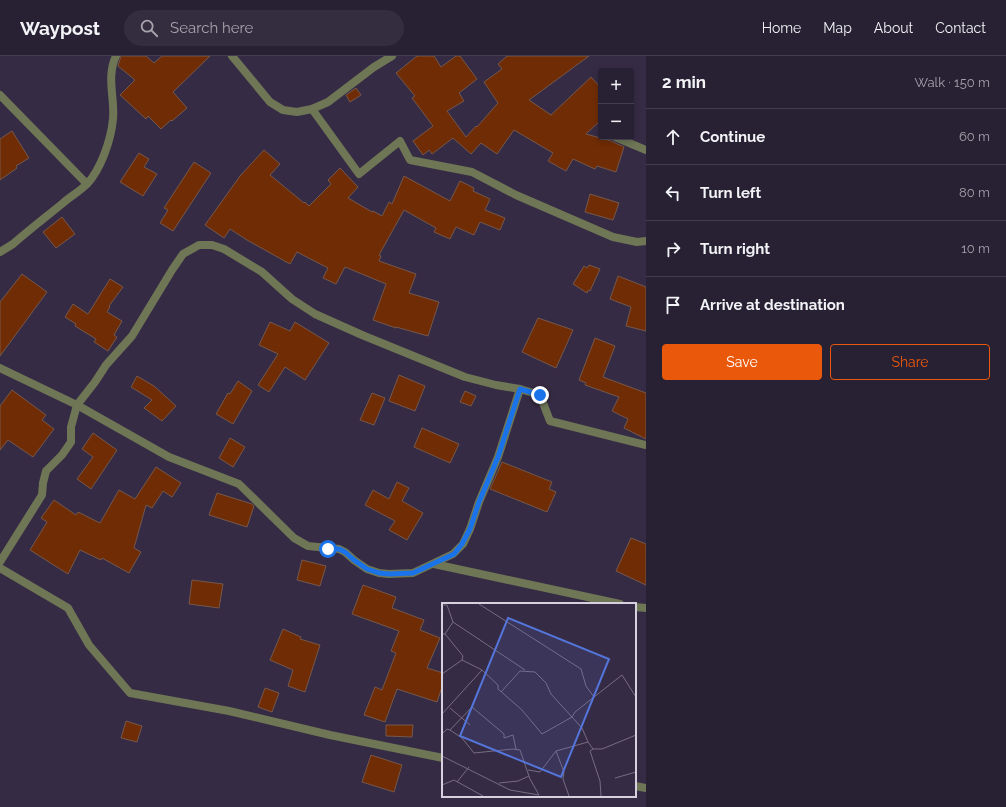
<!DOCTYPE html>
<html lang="en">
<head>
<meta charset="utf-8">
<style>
  body { margin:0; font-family:Raleway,sans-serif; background:#342d3f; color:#f1f3f6 }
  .controls { position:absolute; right:12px; top:12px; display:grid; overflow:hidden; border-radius:4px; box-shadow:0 2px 6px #0003 }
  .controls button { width:36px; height:36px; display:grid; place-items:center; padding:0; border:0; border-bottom:1px solid #443e4e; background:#282033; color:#f1f3f6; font:20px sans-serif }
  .stop { position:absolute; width:12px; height:12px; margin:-9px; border:3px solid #1a73e8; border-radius:50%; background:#fff }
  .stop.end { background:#1a73e8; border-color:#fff; box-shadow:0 1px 4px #0008 }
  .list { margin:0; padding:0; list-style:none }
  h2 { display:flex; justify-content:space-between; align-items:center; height:52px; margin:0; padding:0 16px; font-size:17px }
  h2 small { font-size:13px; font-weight:400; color:#a5a3ac }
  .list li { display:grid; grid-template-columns:26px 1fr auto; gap:12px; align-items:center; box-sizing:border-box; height:56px; padding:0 16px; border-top:1px solid #443e4e }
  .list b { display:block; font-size:15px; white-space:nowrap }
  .list em { font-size:13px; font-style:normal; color:#a5a3ac }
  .actions { display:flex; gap:8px; padding:12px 16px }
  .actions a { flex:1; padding:9px 0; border:1px solid #ea580c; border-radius:4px; text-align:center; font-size:14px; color:#ea580c }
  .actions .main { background:#ea580c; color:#fff }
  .icon { flex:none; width:22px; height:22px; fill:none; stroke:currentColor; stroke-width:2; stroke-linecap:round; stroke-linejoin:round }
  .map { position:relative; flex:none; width:646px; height:751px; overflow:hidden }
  header { display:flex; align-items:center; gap:24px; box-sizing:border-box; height:56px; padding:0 20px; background:#282033; border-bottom:1px solid #443e4e }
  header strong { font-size:19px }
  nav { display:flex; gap:22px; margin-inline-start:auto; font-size:14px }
  .search { width:280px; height:36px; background:#342d3f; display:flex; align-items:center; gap:10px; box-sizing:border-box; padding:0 14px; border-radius:22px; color:#a5a3ac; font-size:15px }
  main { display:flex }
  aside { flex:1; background:#282033 }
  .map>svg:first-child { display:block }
</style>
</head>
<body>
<header>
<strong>Waypost</strong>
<div class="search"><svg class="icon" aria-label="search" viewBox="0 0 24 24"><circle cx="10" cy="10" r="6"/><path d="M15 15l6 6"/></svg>Search here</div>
<nav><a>Home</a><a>Map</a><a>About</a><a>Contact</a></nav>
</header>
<main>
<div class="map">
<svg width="646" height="751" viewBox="0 0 646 751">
  <rect width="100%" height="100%" fill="#362b44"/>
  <g fill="#702c05" stroke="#75584b">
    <polygon points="121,0 146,0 154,7 162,0 210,0 173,36 187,52 172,65 171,64 161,73 148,60 146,63 120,39 135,24 118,10"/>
    <polygon points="417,0 434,0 441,11 456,0 460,0 477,23 459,37 464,45 447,55 466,81 476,70 477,71 498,47 484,26 502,13 498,8 507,0 589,0 529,44 551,59 591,21 601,32 601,64 586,78 611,85 624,91 616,116 597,110 595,113 573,103 566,115 548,105 553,97 514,74 497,98 481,87 471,98 453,82 432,98 429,94 423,99 413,85 433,70 412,42 415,40 396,17"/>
    <polygon points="356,32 361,39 350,46 346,39"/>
    <polygon points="12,75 29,102 16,110 17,112 0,124 0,83"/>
    <polygon points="264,94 280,108 270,119 304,147 305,146 309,150 331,128 328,124 340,112 358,131 348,142 372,156 373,155 382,160 389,146 392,148 404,120 450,145 460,125 474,132 473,135 490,143 485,154 505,162 500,174 480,166 474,179 456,171 450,183 434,176 436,172 404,154 379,199 381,200 379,205 416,218 409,237 439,246 428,280 396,271 396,272 373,264 386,228 345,211 336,228 323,222 328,212 297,196 290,208 247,184 230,173 224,182 205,169 240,120"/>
    <polygon points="139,97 149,103 144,111 157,118 143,140 120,126"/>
    <polygon points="194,106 211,117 173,175 160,167 168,154 164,152"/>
    <polygon points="590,138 619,147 613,164 585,156"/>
    <polygon points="62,161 75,178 56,192 43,176"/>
    <polygon points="589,209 600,213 590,235 588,234 587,237 573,228 584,210 587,212"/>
    <polygon points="22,218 47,236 0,300 0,246"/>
    <polygon points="618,220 646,231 646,275 626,270 631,251 610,243"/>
    <polygon points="110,223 123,231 109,250 110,251 107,256 122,265 114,279 117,281 108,295 94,286 96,283 75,270 76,268 65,261 73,248 88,258"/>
    <polygon points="538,262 573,274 556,312 522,296"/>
    <polygon points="270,266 290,275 295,266 329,287 305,324 285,311 269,336 258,329 278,298 259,289"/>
    <polygon points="595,282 615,290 603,321 646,337 646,383 624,372 628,363 612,355 619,341 585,329 586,327 579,324"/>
    <polygon points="399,319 425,330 415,355 389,345"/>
    <polygon points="137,320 154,330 176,350 162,365 144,352 152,344 131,331"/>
    <polygon points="238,325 252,335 233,368 216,358 228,337 230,338"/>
    <polygon points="12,334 46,359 42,364 54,373 33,401 8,384 0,394 0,350"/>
    <polygon points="465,335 476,340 471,350 460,346"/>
    <polygon points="372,337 385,342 374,369 360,364"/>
    <polygon points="422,372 459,388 450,407 414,391"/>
    <polygon points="93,377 117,394 91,433 77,423 93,401 82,393"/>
    <polygon points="230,382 245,391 233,411 219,402"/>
    <polygon points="502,406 552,426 549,433 556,436 547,456 490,433"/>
    <polygon points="156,411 181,427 172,441 163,435 152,452 146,449 134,492 141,496 129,517 102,502 101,504 80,494 68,518 30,494 47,466 41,462 54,444 76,459 78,456 100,467 119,434 135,443"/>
    <polygon points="397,426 409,432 402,445 423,457 407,484 389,474 395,465 365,449 373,434 389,443"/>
    <polygon points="217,437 252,448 254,450 247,471 209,459"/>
    <polygon points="631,482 646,488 646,529 616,515"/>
    <polygon points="302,504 326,510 320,530 297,524"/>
    <polygon points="192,524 223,528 219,552 189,548"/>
    <polygon points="363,529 396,541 392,552 424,564 420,574 440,582 427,612 443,617 443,628 437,646 397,633 385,666 364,659 375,631 382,634 396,597 391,595 399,575 352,558"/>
    <polygon points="283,573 301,581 300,583 320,589 305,636 288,630 293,614 270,604"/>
    <polygon points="265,632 279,637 272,656 258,651"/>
    <polygon points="126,665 142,670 137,686 121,682"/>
    <polygon points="386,669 413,669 412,681 386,680"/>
    <polygon points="371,699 402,709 394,736 362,726"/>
  </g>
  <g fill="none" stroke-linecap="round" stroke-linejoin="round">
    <g stroke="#6e7656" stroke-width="8">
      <polyline points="232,0 270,46 283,54 297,56 312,53 328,46 374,11 392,0"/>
      <polyline points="0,39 87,128"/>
      <polyline points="312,53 359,118 400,85 410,104 472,116 516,139 613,181 637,186 646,185"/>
      <polyline points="615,81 646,94"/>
      <path d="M0,196L13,188C29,174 46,161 63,147C70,141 80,135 87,128C101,113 111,84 113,63C115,42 106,21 116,0"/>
      <polyline points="0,312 77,349 169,401 239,428 294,482 308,490 339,493 345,496 354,504 367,513 379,517 389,518 413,517 453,498 463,488 470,473 479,446 498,401 520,333"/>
      <polyline points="0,506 42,439 43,427 46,415 62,399 71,386 71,371 77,349 95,326 106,309 132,280 172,214 183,198 199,189 212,189 224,193 262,216 292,243 315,258 362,279 465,321 496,329 520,333 540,339 550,365 646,389"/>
      <polyline points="434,508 620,548"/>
      <polyline points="0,512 68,552 89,589 130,637 229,655 330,679 443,702"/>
      <polyline points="635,551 646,552"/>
      <polyline points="635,730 646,732"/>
    </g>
  </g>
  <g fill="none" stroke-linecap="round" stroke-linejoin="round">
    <polyline stroke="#1a73e8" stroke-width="5" points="328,493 339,493 345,496 354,504 367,513 379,517 389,518 413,517 454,498 462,488 470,473 479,446 498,401 520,333 540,339"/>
  </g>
  <g transform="translate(442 547)">
    <rect width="194" height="194" fill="#362b44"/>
    <path fill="none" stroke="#766d82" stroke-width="1" d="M37,1L139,66L144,83L152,94M0,2H5L11,19L83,67M0,31H3L11,19M3,31L21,53L20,57M20,57L40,67L56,82V86L80,107L100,131L130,114L133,109L180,72L194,94M0,71L20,57M59,89L78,68L93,69L104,80L109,91L140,125L146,139M8,105L28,122M0,111L40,67M8,127L20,135L32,150L71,146L78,147L88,176L97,192M0,131L5,126L8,127L30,104L62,131V135L71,132L74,146M151,146L148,148L158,178L159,193M114,148L122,169L121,176L127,193M0,153L68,187L97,192M86,167L98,169L114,148L146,139L151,146H160L194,132M173,175L194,169M15,179L27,164M57,180L76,178L87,173M0,182L12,177L41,193"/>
    <path fill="#5475da" fill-opacity="0.15" stroke="#5475da" stroke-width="2" d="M66,15L167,56L119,174L18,133Z"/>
    <rect width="194" height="194" fill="none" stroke="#d6d0df" stroke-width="2"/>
  </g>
</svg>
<div class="controls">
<button>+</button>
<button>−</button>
</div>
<div class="stop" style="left:328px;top:493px"></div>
<div class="stop end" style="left:540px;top:339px"></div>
</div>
<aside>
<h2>2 min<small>Walk · 150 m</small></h2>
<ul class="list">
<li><svg class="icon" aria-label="ahead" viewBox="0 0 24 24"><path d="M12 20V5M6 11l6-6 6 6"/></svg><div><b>Continue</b></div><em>60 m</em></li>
<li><svg class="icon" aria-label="left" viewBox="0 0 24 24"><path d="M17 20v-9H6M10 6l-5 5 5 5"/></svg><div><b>Turn left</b></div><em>80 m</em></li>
<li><svg class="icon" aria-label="right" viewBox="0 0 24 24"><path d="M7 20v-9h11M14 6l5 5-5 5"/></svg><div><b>Turn right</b></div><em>10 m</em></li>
<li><svg class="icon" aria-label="arrive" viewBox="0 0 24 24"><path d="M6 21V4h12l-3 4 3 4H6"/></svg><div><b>Arrive at destination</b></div></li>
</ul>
<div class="actions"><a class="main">Save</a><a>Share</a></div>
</aside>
</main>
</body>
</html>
